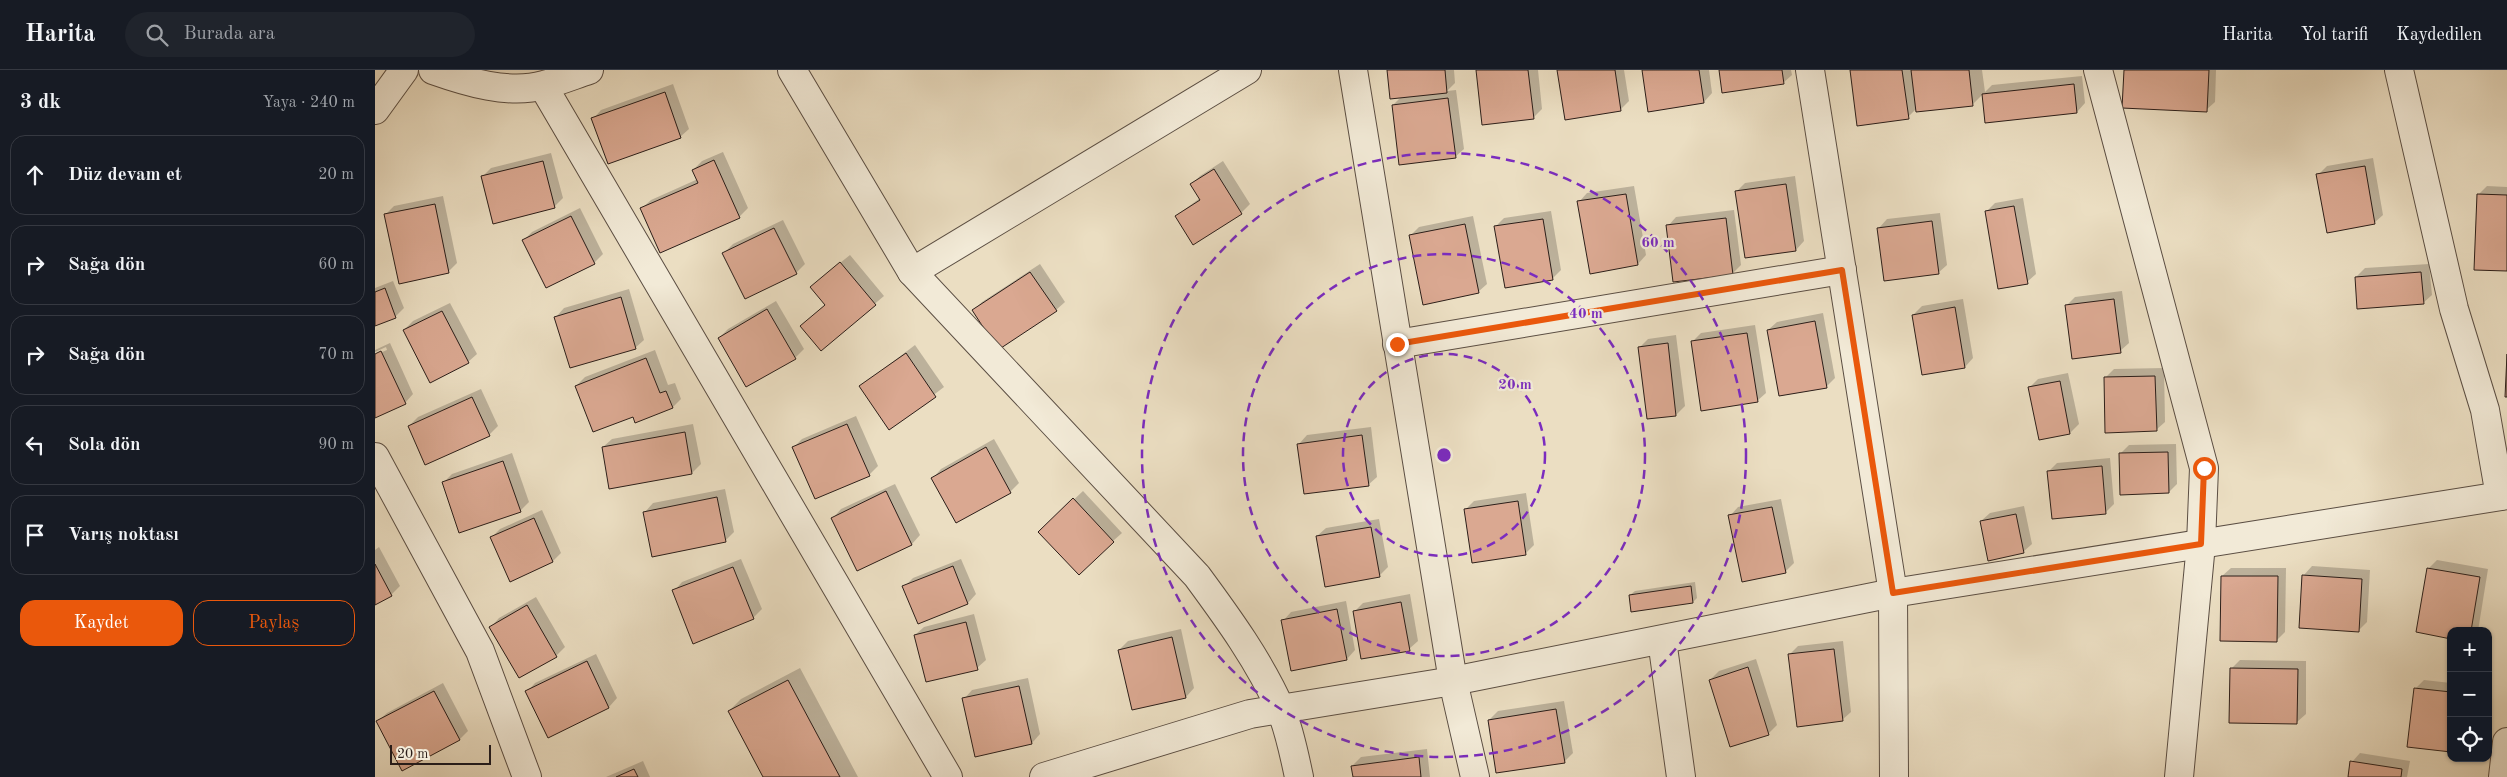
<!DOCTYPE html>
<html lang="tr">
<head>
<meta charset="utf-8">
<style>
  body { margin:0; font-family:"Old Standard TT",serif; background:#20242c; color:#f1f3f6 }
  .controls { position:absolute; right:15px; bottom:15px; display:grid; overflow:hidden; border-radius:10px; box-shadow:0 1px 4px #0004 }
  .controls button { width:45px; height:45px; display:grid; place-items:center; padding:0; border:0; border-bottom:1px solid #363941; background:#171b24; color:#f1f3f6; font:25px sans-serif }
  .scale { position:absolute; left:15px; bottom:12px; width:101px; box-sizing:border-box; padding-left:5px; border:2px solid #2b1e19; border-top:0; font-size:14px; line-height:18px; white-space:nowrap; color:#2b1e19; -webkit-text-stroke:4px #f2ead7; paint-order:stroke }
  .stop { position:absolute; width:15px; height:15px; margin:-11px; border:4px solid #ea580c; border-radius:50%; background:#fff }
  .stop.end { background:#ea580c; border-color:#fff; box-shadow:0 1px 5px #0008 }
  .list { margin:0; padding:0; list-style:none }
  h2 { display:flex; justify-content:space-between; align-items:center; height:65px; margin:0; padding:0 20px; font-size:21px }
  h2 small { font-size:16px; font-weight:400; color:#9ea1a6 }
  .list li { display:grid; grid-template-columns:32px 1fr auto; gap:15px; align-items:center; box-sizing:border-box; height:80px; margin:0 10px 10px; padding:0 10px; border:1px solid #363941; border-radius:15px }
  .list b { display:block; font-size:19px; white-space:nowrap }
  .list em { font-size:16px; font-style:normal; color:#9ea1a6 }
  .actions { display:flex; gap:10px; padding:15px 20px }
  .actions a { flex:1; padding:11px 0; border:1px solid #ea580c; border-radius:15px; text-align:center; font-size:18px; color:#ea580c }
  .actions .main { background:#ea580c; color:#fff }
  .icon { flex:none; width:28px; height:28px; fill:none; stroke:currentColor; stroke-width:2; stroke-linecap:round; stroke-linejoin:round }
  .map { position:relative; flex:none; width:2132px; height:707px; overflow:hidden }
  header { display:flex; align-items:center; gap:30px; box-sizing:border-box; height:70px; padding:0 25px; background:#171b24; border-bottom:1px solid #363941 }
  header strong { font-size:24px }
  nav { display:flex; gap:28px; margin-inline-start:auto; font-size:18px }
  .search { width:350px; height:45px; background:#20242c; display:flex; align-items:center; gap:12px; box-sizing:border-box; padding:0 18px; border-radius:28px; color:#9ea1a6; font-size:19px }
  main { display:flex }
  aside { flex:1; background:#171b24 }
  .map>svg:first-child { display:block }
</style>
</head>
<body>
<header>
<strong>Harita</strong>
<div class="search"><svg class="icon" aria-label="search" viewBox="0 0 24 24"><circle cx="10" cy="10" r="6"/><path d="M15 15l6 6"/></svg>Burada ara</div>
<nav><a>Harita</a><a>Yol tarifi</a><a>Kaydedilen</a></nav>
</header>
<main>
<aside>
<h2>3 dk<small>Yaya · 240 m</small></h2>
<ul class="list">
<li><svg class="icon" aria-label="ahead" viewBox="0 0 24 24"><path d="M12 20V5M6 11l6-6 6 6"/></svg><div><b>Düz devam et</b></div><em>20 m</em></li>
<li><svg class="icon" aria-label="right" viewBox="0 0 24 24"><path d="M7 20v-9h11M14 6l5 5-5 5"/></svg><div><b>Sağa dön</b></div><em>60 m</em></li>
<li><svg class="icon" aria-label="right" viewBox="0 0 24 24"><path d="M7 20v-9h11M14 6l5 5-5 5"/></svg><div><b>Sağa dön</b></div><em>70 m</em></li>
<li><svg class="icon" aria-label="left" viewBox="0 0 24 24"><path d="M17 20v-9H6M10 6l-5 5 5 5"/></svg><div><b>Sola dön</b></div><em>90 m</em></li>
<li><svg class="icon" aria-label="arrive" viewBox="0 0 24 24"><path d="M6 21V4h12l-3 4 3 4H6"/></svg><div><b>Varış noktası</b></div></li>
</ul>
<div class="actions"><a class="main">Kaydet</a><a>Paylaş</a></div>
</aside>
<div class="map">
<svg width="2132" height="707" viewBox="0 0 2132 707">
  <rect width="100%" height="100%" fill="#ebdec2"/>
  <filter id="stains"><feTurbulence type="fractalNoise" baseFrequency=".004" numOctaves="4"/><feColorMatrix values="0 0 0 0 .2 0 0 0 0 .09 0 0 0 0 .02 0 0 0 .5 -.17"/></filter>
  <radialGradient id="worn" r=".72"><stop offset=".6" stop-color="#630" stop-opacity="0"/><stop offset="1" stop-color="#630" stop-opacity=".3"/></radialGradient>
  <g fill="#0003">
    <polygon points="1013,0 1079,0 1080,13 1072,21 1081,20 1089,79 1080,87 1018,35 1026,27"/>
    <polygon points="1103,0 1163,0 1167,39 1158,48"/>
    <polygon points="1183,0 1249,0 1254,31 1245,40"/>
    <polygon points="1268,0 1334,0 1337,23 1329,32"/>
    <polygon points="1345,0 1416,0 1417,5 1408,13"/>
    <polygon points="1476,0 1607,0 1610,22 1617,15 1707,6 1710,33 1702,42 1611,52 1608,24 1597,35 1542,38 1533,47"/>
    <polygon points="1750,0 1841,0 1840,32 1831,40"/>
    <polygon points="298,14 314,59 305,67 218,49 226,40"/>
    <polygon points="348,82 373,138 364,147 267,138 276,130 323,109 318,100 327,91"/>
    <polygon points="176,83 188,128 179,137 107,107 116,98"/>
    <polygon points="1998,88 2008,145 1999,153 1943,105 1952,96"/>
    <polygon points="848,91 875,134 866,143 818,173 801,146 825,128 817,114 825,106"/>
    <polygon points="1420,106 1429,171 1421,180 1371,186 1362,121 1370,113"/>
    <polygon points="1259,116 1271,185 1263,194 1204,132 1212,123"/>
    <polygon points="2112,116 2132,117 2132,200 2103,125"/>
    <polygon points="68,126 82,193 73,202 10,145 19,136"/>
    <polygon points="1648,128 1661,204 1652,212 1611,142 1620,133"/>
    <polygon points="205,138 228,184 219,193 149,170 157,162"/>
    <polygon points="1359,140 1366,195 1357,204 1293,156 1301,147"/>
    <polygon points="1176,141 1186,200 1177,209 1120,157 1129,148"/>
    <polygon points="1565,143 1572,195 1563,203 1504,158 1512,149"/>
    <polygon points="1098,146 1112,214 1103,222 1035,166 1044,157"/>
    <polygon points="408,150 430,194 421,203 349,183 358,174"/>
    <polygon points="475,185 509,226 446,279 426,256 451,234 445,209"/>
    <polygon points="665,194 690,232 681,240 598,241 607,232"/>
    <polygon points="2054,194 2057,225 2048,233 1981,207 1990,198"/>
    <polygon points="18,211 29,238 21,246 0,255 0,218"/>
    <polygon points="254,219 269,270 260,278 181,247 189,238"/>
    <polygon points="1747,221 1754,273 1745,281 1691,236 1700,227"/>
    <polygon points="1588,229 1598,288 1590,297 1538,245 1547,236"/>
    <polygon points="401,231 429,279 420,288 372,316 344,268 353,259"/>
    <polygon points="75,233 102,284 93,292 29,260 38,251"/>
    <polygon points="1448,243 1460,308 1451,317 1393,260 1402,252"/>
    <polygon points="1380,255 1391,323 1382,331 1317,272 1326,263"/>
    <polygon points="1301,265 1310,336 1301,345 1273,348 1265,277 1273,269"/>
    <polygon points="15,273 38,324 30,333 0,347 0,285 12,280 11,277 0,282 0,280"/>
    <polygon points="540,275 569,317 515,358 486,316"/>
    <polygon points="280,280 293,315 300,313 306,329 298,337 258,345 201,316 210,307"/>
    <polygon points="1789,298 1790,352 1781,360 1730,308 1739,299"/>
    <polygon points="1693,303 1704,354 1695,363 1665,369 1654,318 1663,309"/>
    <polygon points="106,319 123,356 114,365 34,356 43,347"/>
    <polygon points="481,346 503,396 494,405 418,378 427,369"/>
    <polygon points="318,354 326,394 317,403 235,418 228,377 237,369"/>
    <polygon points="996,357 1002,407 993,415 924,374 932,365"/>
    <polygon points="619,369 644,413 635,422 558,408 566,399"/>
    <polygon points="1801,374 1802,414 1794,422 1745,384 1754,375"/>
    <polygon points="137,383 154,432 145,441 68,413 77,404"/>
    <polygon points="1735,388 1739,434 1730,443 1674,401 1682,393"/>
    <polygon points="520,414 545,465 537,474 483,500 458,448 466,439"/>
    <polygon points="350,419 359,462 350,471 270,442 278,433"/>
    <polygon points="708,421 747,463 738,471 673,454"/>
    <polygon points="1151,423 1159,475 1150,484 1090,440 1099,431"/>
    <polygon points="1406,429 1419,493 1410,502 1355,446 1363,437"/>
    <polygon points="1649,436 1657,474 1648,482 1606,451 1615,443"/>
    <polygon points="167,440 186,483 178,491 117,467 125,459"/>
    <polygon points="1004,449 1013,497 1004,506 942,466 951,458"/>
    <polygon points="4,477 25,516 16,525 0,533 0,480"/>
    <polygon points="366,489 387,539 378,548 299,521 307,512"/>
    <polygon points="586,489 601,524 593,533 544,553 529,517 538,508"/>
    <polygon points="2062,490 2113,499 2103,561 2076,561 2053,499"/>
    <polygon points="1937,496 1995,500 1992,552 1983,561 1929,505"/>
    <polygon points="1856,498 1911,498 1910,562 1902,570 1847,506"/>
    <polygon points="1320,512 1322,528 1318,532 1257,540 1255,525 1260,521"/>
    <polygon points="1035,524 1043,571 1034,579 979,542 988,533"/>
    <polygon points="161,527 190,577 181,586 145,607 116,557 124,548"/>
    <polygon points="971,531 980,580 972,589 908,551 916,542"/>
    <polygon points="599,544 611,590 602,598 540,565 549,557"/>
    <polygon points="806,559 819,618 811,627 758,639 744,580 753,571"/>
    <polygon points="1468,571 1476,642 1467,650 1414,585 1423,576"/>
    <polygon points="221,584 242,628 234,637 174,666 152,622 160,613"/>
    <polygon points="1381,589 1402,655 1393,664 1335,610 1344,601"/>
    <polygon points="1865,590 1931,591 1931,644 1922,652 1856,599"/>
    <polygon points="425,598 483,707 389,707 354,641 366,629"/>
    <polygon points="653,608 665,664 657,673 589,629 597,620"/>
    <polygon points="2049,610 2076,613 2076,681 2041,618"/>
    <polygon points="68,613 93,661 85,669 3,651 12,643"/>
    <polygon points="1189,631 1198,683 1189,692 1114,650 1123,641"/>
    <polygon points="1052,679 1055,707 979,707 977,696 986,687"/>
    <polygon points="1985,683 2035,691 2032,707 1974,707 1977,692"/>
    <polygon points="268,691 275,707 231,707"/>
  </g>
  <g fill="#daa891" stroke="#2b1e19">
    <polygon points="1012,0 1070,0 1072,23 1015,29"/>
    <polygon points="1101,0 1153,0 1159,49 1107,55"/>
    <polygon points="1182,0 1240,0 1246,41 1190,50"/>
    <polygon points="1267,0 1324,0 1329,33 1273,42"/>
    <polygon points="1344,0 1407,0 1409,14 1347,23"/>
    <polygon points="1475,0 1527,0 1534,49 1482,56"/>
    <polygon points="1536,0 1594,0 1598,36 1541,42"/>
    <polygon points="1749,0 1834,0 1832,42 1747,38"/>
    <polygon points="1699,14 1702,43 1610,53 1607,24"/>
    <polygon points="290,22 306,68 233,94 216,48"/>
    <polygon points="1073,28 1081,88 1024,95 1017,35"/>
    <polygon points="339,90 365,148 285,183 265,138 323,113 317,100"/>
    <polygon points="168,91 180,138 118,154 106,106"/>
    <polygon points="1990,96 2000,154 1952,163 1941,104"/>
    <polygon points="839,99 867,144 818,175 800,146 825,130 815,114"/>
    <polygon points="1411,114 1421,181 1370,188 1360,121"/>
    <polygon points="1251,124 1263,195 1215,204 1202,131"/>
    <polygon points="2102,124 2132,125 2132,201 2099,200"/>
    <polygon points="60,134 74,203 24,214 9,144"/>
    <polygon points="1639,136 1653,214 1623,219 1610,141"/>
    <polygon points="196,146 220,194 171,218 147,170"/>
    <polygon points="1351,148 1358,205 1298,212 1291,155"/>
    <polygon points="1168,149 1178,210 1130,218 1119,156"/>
    <polygon points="1557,151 1564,204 1509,211 1502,158"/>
    <polygon points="1090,154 1104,223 1048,235 1034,165"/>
    <polygon points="399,158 422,204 370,229 347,183"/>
    <polygon points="465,192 501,235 446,281 425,256 450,235 435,217"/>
    <polygon points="655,202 682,241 623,280 597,240"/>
    <polygon points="2046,202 2049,234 1982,239 1980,207"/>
    <polygon points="10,218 21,248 0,256 0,222"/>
    <polygon points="246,227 261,279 195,298 179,247"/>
    <polygon points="1739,229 1746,283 1697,289 1690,235"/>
    <polygon points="1580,237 1590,298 1547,305 1537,245"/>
    <polygon points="392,239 421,289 371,317 343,268"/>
    <polygon points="67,241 94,293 55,313 28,260"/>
    <polygon points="1440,251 1452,318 1404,326 1392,260"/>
    <polygon points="1372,263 1383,332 1326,341 1316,271"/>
    <polygon points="1293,273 1301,346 1272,349 1263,277"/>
    <polygon points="6,281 31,334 0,348 0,284"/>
    <polygon points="531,283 561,327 514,360 484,316"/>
    <polygon points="2132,284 2132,327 2130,327"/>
    <polygon points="271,288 285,323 291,321 298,338 260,353 258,347 218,362 200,316"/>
    <polygon points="1780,306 1782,361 1730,363 1729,307"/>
    <polygon points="1685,311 1695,364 1664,370 1653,317"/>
    <polygon points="97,327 115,366 50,395 33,356"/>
    <polygon points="472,354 495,406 440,429 417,377"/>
    <polygon points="310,362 317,404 234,419 227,377"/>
    <polygon points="987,365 994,416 929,424 922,374"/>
    <polygon points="611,377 636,423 581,453 556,408"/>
    <polygon points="1793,382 1794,423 1745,425 1744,383"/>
    <polygon points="128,391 146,442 84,463 67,412"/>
    <polygon points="1727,396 1731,444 1677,449 1672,401"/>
    <polygon points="511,421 537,475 482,501 456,448"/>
    <polygon points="342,427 351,472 277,487 268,442"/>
    <polygon points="698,428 739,472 704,505 663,462"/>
    <polygon points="1143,431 1151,485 1097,493 1089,439"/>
    <polygon points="1397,437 1411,503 1367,512 1353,445"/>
    <polygon points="1641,444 1649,483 1613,491 1605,451"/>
    <polygon points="159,448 178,492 135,512 115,467"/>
    <polygon points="996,457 1005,507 950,517 941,466"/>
    <polygon points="0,494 17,526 0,535"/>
    <polygon points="578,496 593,534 543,554 527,516"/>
    <polygon points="358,497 379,549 318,574 297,520"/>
    <polygon points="2052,498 2105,507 2096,561 2076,561 2076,569 2041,562"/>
    <polygon points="1927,505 1987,509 1984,562 1924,558"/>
    <polygon points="1846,506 1903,506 1902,572 1845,571"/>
    <polygon points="1316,516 1318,533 1256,542 1254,525"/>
    <polygon points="1026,532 1035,581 986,589 978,541"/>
    <polygon points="152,535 182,587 144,608 114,557"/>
    <polygon points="962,539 972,590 916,601 906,550"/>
    <polygon points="591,552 603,600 551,612 539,565"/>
    <polygon points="797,567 811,628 757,640 743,580"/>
    <polygon points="1459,579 1468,651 1422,657 1413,584"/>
    <polygon points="212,591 234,638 173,668 150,621"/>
    <polygon points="1373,597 1394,665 1355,677 1334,610"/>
    <polygon points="1855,598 1923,599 1922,654 1854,653"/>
    <polygon points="413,610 465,707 388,707 353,641"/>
    <polygon points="644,616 657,674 600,687 587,628"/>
    <polygon points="2039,618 2076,622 2076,682 2032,677"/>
    <polygon points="59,621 85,670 27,701 1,651"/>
    <polygon points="1181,639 1190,693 1121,703 1113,650"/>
    <polygon points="1044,687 1046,707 978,707 976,696"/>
    <polygon points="1975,691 2027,699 2026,707 1973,707"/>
    <polygon points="259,699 263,707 241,707"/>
  </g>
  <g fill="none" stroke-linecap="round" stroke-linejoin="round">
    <defs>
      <g id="minor">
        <path d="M58,0C92,12 134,25 169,15C184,11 199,5 214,0"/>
        <path d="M417,0L537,202L822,506C853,548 885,592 906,640C915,662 919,684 924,707"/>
        <polyline points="978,0 1078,611 1100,707"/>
        <polyline points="1435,0 1518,523 1519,707"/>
        <polyline points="1723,0 1829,398 1826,474 1804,707"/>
        <polyline points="2024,0 2079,239 2110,340 2125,426"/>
        <polyline points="168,16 573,707"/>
        <polyline points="0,40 29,0"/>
        <polyline points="537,202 872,0"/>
        <polyline points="1022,274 1467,200"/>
        <polyline points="0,387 105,581 152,707"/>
        <polyline points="1287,570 1306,707"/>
        <polyline points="669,707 875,644 1078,611 1518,523 2132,425"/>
        <polyline points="2128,707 2132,672"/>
      </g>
    </defs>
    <use href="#minor" stroke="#5b4e43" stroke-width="30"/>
    <use href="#minor" stroke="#f2ead7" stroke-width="28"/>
  </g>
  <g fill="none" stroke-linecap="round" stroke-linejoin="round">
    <polyline stroke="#ea580c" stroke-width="6" points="1022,274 1467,200 1518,523 1826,474 1829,398"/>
  </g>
  <g fill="none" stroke="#7b2cbf" stroke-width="2.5" stroke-dasharray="9 6">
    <circle cx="1069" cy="385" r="101"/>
    <circle cx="1069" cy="385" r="201"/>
    <circle cx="1069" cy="385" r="302"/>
  </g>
  <circle cx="1069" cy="385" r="8" fill="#7b2cbf" stroke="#f2ead7" stroke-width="2.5"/>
  <g font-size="15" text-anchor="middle" font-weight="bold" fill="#7b2cbf" stroke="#f2ead7" stroke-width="4.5" stroke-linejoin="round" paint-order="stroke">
    <text x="1283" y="177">60 m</text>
    <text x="1211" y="248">40 m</text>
    <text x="1140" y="319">20 m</text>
  </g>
  <rect width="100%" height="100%" filter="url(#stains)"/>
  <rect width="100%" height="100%" fill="url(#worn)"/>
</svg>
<div class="controls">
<button>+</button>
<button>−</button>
<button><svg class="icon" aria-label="locate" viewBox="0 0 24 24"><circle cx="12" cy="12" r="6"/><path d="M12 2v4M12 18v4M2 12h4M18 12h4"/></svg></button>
</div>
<div class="scale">20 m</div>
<div class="stop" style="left:1829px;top:398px"></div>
<div class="stop end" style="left:1022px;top:274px"></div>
</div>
</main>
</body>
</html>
